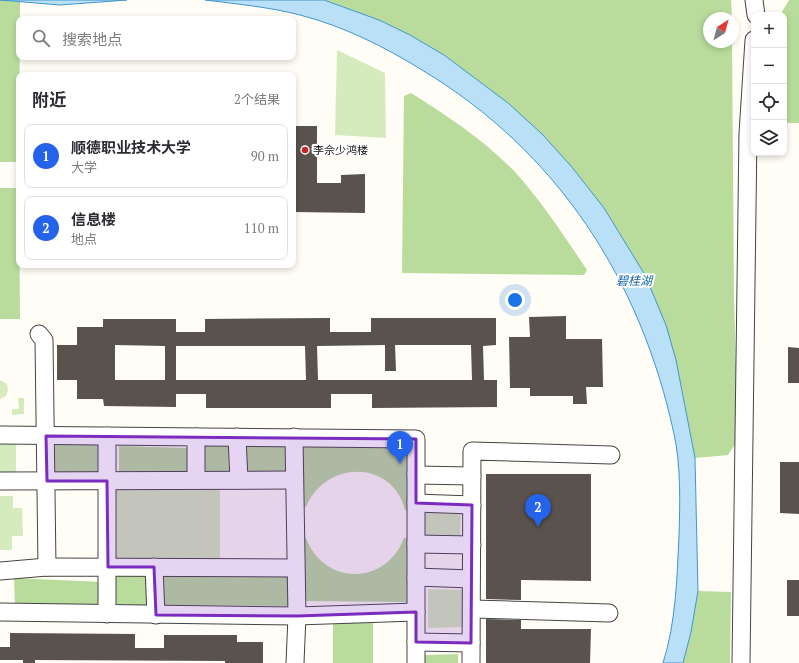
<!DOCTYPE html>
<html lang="zh">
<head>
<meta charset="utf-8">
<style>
  body { margin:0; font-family:"PT Serif","Noto Sans SC",serif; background:#f7f7f7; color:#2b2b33 }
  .controls { position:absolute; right:12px; top:12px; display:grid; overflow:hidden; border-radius:8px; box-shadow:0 2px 6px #0003 }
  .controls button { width:36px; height:36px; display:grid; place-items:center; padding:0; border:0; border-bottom:1px solid #e1e1e2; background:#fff; color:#2b2b33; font:20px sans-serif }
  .compass { position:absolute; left:703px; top:12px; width:36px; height:36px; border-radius:50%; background:#fff; box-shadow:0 2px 6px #0003; rotate:36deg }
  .you { position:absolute; left:515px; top:300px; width:14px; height:14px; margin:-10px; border:3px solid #fff; border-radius:50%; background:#1a73e8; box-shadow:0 0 0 6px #1a73e833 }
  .badge { display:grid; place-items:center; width:26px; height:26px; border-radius:50%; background:#2563eb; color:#fff; font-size:13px; font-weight:700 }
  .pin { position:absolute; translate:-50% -33px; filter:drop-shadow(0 1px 2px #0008) }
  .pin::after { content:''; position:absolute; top:21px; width:14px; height:12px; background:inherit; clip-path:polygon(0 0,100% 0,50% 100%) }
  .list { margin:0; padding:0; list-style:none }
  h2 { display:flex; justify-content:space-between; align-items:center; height:52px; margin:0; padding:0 16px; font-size:17px }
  h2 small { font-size:13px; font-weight:400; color:#7c7c81 }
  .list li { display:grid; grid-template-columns:26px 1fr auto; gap:12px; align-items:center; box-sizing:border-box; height:64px; margin:0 8px 8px; padding:0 8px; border:1px solid #e1e1e2; border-radius:8px }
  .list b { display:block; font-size:15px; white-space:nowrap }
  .list p { margin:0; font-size:13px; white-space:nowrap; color:#7c7c81 }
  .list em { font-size:13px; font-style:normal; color:#7c7c81 }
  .icon { flex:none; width:22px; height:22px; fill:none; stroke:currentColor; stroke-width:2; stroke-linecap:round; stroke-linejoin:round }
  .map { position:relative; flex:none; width:799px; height:663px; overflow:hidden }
  .search { position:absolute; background:#fff; box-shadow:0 2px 6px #0003; left:16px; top:16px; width:280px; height:44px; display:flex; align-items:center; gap:10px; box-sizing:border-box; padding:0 14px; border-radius:8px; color:#7c7c81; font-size:15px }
  .panel { position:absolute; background:#fff; box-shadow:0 2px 6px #0003; left:16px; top:72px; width:280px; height:196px; border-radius:8px }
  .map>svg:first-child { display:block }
</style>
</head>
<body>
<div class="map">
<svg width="799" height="663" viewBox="0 0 799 663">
  <rect width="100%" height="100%" fill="#fffdf5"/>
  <g fill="#d5ebbd">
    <polygon points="337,50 385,73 386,138 335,135"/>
    <polygon points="0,380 7,384 8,390 6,396 0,399"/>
    <polygon points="18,398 24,398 24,414 12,415 12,409 19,409"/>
    <rect x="0" y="444" width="16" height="29"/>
    <polygon points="115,485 220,486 220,559 115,558"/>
    <polygon points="0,496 13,496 13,508 22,508 23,536 12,536 12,550 0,550"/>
    <polygon points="425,511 461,511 460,537 425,537"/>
    <polygon points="428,589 466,590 466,627 428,628"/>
  </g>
  <g fill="#b9dc9c">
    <polygon points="0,0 20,0 19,162 0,162"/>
    <polygon points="324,0 731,0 732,18 709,18 709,42 732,42 734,296 738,440 728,455 695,458 676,360 508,103 444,55 410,35 379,20"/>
    <polygon points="789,0 799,0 799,123 784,123 784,15 780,15"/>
    <path d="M411,93C448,116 485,141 515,172C542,202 565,237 587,270L584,275L402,273L404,96Z"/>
    <polygon points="0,188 19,188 20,319 0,319"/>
    <polygon points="205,443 231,445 232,475 204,473"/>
    <polygon points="53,444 102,445 102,475 53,475"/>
    <path d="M298,445L412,446V510H405C393,460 326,459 306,507L298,506Z"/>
    <polygon points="119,446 187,448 189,478 119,476"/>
    <polygon points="247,446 285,446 287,476 247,474"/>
    <path d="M298,538H306C324,586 386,586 404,538H412V602L299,601Z"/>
    <polygon points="115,573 149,575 149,606 115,604"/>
    <polygon points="163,576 289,576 289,606 162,605"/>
    <polygon points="14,578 103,582 102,608 15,607"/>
    <polygon points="698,591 731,592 730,663 683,663 691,632"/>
    <rect x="333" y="621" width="40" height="42"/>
    <polygon points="458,654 458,663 425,663 425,655"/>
  </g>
  <g fill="#b9e0f7" stroke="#3f96cf">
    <polygon points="0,0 127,0 60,5"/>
    <path d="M205,0H324L379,20L410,35L444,55L508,103L542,134L571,166L604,208L645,275L666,325L676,360L695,458L698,591L691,632L683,663H663C676,622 677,578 679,535C680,503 681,466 674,434C641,280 557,151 422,70C385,47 343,26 300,15C269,7 237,4 205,0Z"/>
  </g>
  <g fill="#5a524d" fill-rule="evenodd">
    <polygon points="293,126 317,126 317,183 341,183 341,175 365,174 365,213 293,212"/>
    <polygon points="566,316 566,339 602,339 603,387 586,387 587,404 573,404 573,396 530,396 530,388 510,388 509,337 530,337 529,317"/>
    <path d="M330,318V332H371V318H496V345L483,346L484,380H497V407L372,408V394H331V408H206V394H176V407L104,406L103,399H77V380H57V345H77V327H103V319H176V332H205V319ZM115,345L165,346V380H115ZM385,345V371H396L395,345H471L472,380H318L317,346ZM176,346H305L306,380H176Z"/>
    <polygon points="788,347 799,348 799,383 788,383"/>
    <polygon points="780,462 799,462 799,514 780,513"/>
    <polygon points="486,474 591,474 591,581 521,580 521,600 486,599"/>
    <rect x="787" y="580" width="12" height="36"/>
    <polygon points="486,619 521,620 521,629 591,629 590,663 486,663"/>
    <polygon points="10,633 135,634 135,648 164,648 164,635 237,635 237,642 263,642 263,663 225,663 225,661 35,660 35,663 23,663 23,660 0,660 0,647 10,647"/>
  </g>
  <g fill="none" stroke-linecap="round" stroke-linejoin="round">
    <defs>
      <g id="street">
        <polyline points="754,0 756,15"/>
        <polyline points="39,334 44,340 47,567"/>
        <polyline points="0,435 416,439 416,663"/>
        <polyline points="107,436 107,614"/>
        <polyline points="196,437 196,480"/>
        <polyline points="237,437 239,480"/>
        <polyline points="294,437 297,616 295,663"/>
        <polyline points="416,475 472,476"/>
        <polyline points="0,481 294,480"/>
        <polyline points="416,503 472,505"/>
        <polyline points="416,544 472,545"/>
        <polyline points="154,567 156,615"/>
        <polyline points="0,571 47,567 295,568"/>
        <polyline points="416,577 471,579"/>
        <polyline points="472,609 609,613"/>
        <polyline points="0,612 297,616 416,612"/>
        <polyline points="416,642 471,643"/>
        <polyline points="471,663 472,451 611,455"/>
        <polyline points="741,663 748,133 754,40"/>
      </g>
    </defs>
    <use href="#street" stroke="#444" stroke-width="19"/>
    <use href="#street" stroke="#fff" stroke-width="17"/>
  </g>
  <path fill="#7b2cbf" fill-opacity="0.2" stroke="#7b2cbf" stroke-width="3" stroke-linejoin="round" d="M46,436L416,439V503L472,505L471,643L416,642V612L297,616L156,615L154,567H108L107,481H47Z"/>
  <circle fill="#c4262e" stroke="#fff" stroke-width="1.5" cx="305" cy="150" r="4"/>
  <g text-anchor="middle" stroke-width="4" stroke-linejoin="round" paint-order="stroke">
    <g font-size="11" fill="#111" stroke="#fff" text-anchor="start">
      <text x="313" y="154">李佘少鸿楼</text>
    </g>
    <g font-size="12" font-style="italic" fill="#1768a6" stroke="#fff">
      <text x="634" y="285">碧桂湖</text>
    </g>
  </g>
</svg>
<div class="controls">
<button>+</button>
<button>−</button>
<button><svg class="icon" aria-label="locate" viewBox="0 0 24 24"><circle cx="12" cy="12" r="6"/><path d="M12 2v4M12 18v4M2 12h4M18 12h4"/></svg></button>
<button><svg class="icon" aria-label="layers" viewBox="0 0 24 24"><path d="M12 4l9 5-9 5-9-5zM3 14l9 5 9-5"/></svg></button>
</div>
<svg class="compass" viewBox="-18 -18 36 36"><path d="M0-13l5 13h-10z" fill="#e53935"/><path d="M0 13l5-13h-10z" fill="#7c7c81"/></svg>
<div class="you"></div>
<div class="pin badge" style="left:400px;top:464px">1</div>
<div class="pin badge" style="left:538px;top:527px">2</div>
<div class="search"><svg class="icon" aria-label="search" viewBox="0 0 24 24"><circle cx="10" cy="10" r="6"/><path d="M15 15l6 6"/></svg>搜索地点</div>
<section class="panel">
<h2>附近<small>2个结果</small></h2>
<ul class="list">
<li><span class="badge">1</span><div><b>顺德职业技术大学</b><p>大学</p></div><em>90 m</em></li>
<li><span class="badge">2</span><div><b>信息楼</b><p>地点</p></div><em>110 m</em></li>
</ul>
</section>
</div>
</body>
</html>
